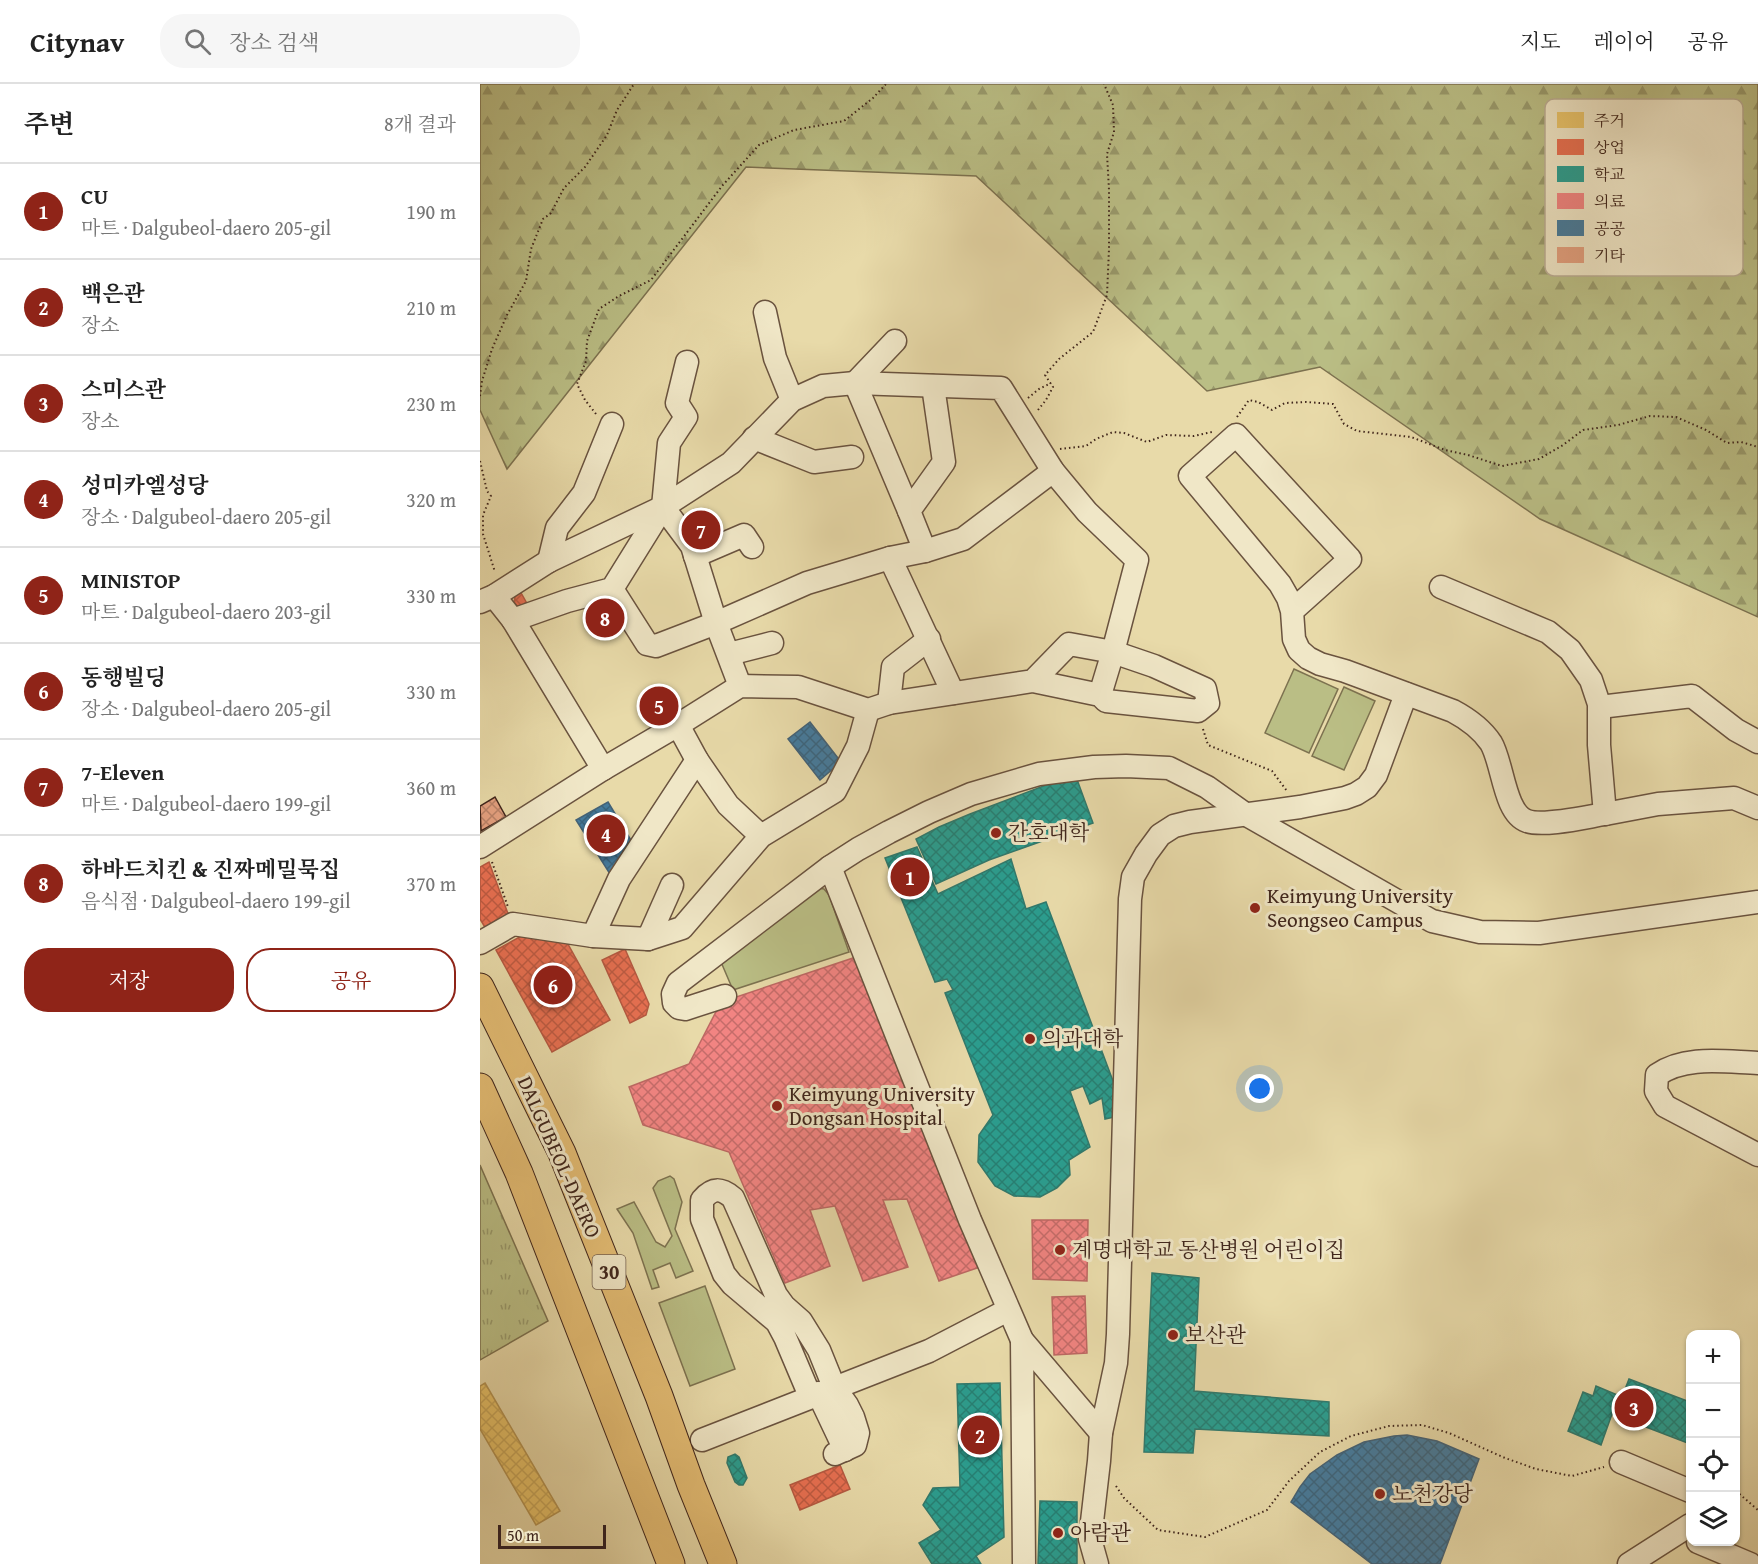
<!DOCTYPE html>
<html lang="ko">
<head>
<meta charset="utf-8">
<style>
  body { margin:0; font-family:"Gentium Book Plus","Noto Serif KR",serif; background:#f6f6f6; color:#222 }
  .controls { position:absolute; right:18px; bottom:18px; display:grid; overflow:hidden; border-radius:12px; box-shadow:0 2px 4px #0004 }
  .controls button { width:54px; height:54px; display:grid; place-items:center; padding:0; border:0; border-bottom:2px solid #e0e0e0; background:#fff; color:#222; font:30px sans-serif }
  .scale { position:absolute; left:18px; bottom:15px; width:108px; box-sizing:border-box; padding-left:6px; border:3px solid #40261c; border-top:0; font-size:16px; line-height:21px; white-space:nowrap; color:#40261c; -webkit-text-stroke:4px #f0e7c7; paint-order:stroke }
  .you { position:absolute; left:780px; top:1005px; width:21px; height:21px; margin:-15px; border:4px solid #fff; border-radius:50%; background:#1a73e8; box-shadow:0 0 0 9px #1a73e833 }
  .badge { display:grid; place-items:center; width:39px; height:39px; border-radius:50%; background:#8f2418; color:#fff; font-size:20px; font-weight:700 }
  .pin { position:absolute; translate:-50% -50%; border:3px solid #fff; box-shadow:0 2px 6px #0006 }
  .list { margin:0; padding:0; list-style:none }
  h2 { display:flex; justify-content:space-between; align-items:center; height:78px; margin:0; padding:0 24px; font-size:26px }
  h2 small { font-size:20px; font-weight:400; color:#767676 }
  .list li { display:grid; grid-template-columns:39px 1fr auto; gap:18px; align-items:center; box-sizing:border-box; height:96px; padding:0 24px; border-top:2px solid #e0e0e0 }
  .list b { display:block; font-size:22px; white-space:nowrap }
  .list p { margin:0; font-size:20px; white-space:nowrap; color:#767676 }
  .list em { font-size:20px; font-style:normal; color:#767676 }
  .actions { display:flex; gap:12px; padding:18px 24px }
  .actions a { flex:1; padding:14px 0; border:2px solid #8f2418; border-radius:24px; text-align:center; font-size:21px; color:#8f2418 }
  .actions .main { background:#8f2418; color:#fff }
  .icon { flex:none; width:33px; height:33px; fill:none; stroke:currentColor; stroke-width:2; stroke-linecap:round; stroke-linejoin:round }
  .map { position:relative; flex:none; width:1278px; height:1480px; overflow:hidden }
  header { display:flex; align-items:center; gap:36px; box-sizing:border-box; height:84px; padding:0 30px; background:#fff; border-bottom:2px solid #e0e0e0 }
  header strong { font-size:28px }
  nav { display:flex; gap:33px; margin-inline-start:auto; font-size:21px }
  .search { width:420px; height:54px; background:#f6f6f6; display:flex; align-items:center; gap:15px; box-sizing:border-box; padding:0 21px; border-radius:24px; color:#767676; font-size:22px }
  main { display:flex }
  aside { flex:1; background:#fff }
  .map>svg:first-child { display:block }
</style>
</head>
<body>
<header>
<strong>Citynav</strong>
<div class="search"><svg class="icon" aria-label="search" viewBox="0 0 24 24"><circle cx="10" cy="10" r="6"/><path d="M15 15l6 6"/></svg>장소 검색</div>
<nav><a>지도</a><a>레이어</a><a>공유</a></nav>
</header>
<main>
<aside>
<h2>주변<small>8개 결과</small></h2>
<ul class="list">
<li><span class="badge">1</span><div><b>CU</b><p>마트 · Dalgubeol-daero 205-gil</p></div><em>190 m</em></li>
<li><span class="badge">2</span><div><b>백은관</b><p>장소</p></div><em>210 m</em></li>
<li><span class="badge">3</span><div><b>스미스관</b><p>장소</p></div><em>230 m</em></li>
<li><span class="badge">4</span><div><b>성미카엘성당</b><p>장소 · Dalgubeol-daero 205-gil</p></div><em>320 m</em></li>
<li><span class="badge">5</span><div><b>MINISTOP</b><p>마트 · Dalgubeol-daero 203-gil</p></div><em>330 m</em></li>
<li><span class="badge">6</span><div><b>동행빌딩</b><p>장소 · Dalgubeol-daero 205-gil</p></div><em>330 m</em></li>
<li><span class="badge">7</span><div><b>7-Eleven</b><p>마트 · Dalgubeol-daero 199-gil</p></div><em>360 m</em></li>
<li><span class="badge">8</span><div><b>하바드치킨 &amp; 진짜메밀묵집</b><p>음식점 · Dalgubeol-daero 199-gil</p></div><em>370 m</em></li>
</ul>
<div class="actions"><a class="main">저장</a><a>공유</a></div>
</aside>
<div class="map">
<svg width="1278" height="1480" viewBox="0 0 1278 1480">
  <defs>
    <pattern id="forest-firs" width="22" height="20" patternUnits="userSpaceOnUse" patternTransform="scale(1.5)"><rect width="22" height="20" fill="#babe85"/><path d="M5 1l3.5 6h-7zM16 11l3.5 6h-7z" fill="#999a6c"/></pattern>
    <pattern id="park-tufts" width="24" height="20" patternUnits="userSpaceOnUse" patternTransform="scale(1.5)"><rect width="24" height="20" fill="#babe85"/><path d="M3 7l-1-3M5 7V3M7 7l1-3M15 17l-1-3M17 17v-4M19 17l1-3" fill="none" stroke="#999a6c"/></pattern>
    <pattern id="homes-cross-hatch" width="8" height="8" patternUnits="userSpaceOnUse" patternTransform="scale(1.5)"><rect width="8" height="8" fill="#e9c46a"/><path d="M0 0l8 8M0 8l8-8" fill="none" stroke="#c9a85b"/></pattern>
    <pattern id="shops-cross-hatch" width="8" height="8" patternUnits="userSpaceOnUse" patternTransform="scale(1.5)"><rect width="8" height="8" fill="#e76f51"/><path d="M0 0l8 8M0 8l8-8" fill="none" stroke="#bd5b42"/></pattern>
    <pattern id="schools-cross-hatch" width="8" height="8" patternUnits="userSpaceOnUse" patternTransform="scale(1.5)"><rect width="8" height="8" fill="#2a9d8f"/><path d="M0 0l8 8M0 8l8-8" fill="none" stroke="#258074"/></pattern>
    <pattern id="health-cross-hatch" width="8" height="8" patternUnits="userSpaceOnUse" patternTransform="scale(1.5)"><rect width="8" height="8" fill="#f28482"/><path d="M0 0l8 8M0 8l8-8" fill="none" stroke="#c56c6a"/></pattern>
    <pattern id="public-cross-hatch" width="8" height="8" patternUnits="userSpaceOnUse" patternTransform="scale(1.5)"><rect width="8" height="8" fill="#457b9d"/><path d="M0 0l8 8M0 8l8-8" fill="none" stroke="#3b657f"/></pattern>
    <pattern id="building-cross-hatch" width="8" height="8" patternUnits="userSpaceOnUse" patternTransform="scale(1.5)"><rect width="8" height="8" fill="#e3a07f"/><path d="M0 0l8 8M0 8l8-8" fill="none" stroke="#b98267"/></pattern>
  </defs>
  <rect width="100%" height="100%" fill="#e8daa9"/>
  <filter id="stains"><feTurbulence type="fractalNoise" baseFrequency=".00333" numOctaves="4"/><feColorMatrix values="0 0 0 0 .2 0 0 0 0 .09 0 0 0 0 .02 0 0 0 .5 -.17"/></filter>
  <radialGradient id="worn" r=".72"><stop offset=".6" stop-color="#630" stop-opacity="0"/><stop offset="1" stop-color="#630" stop-opacity=".3"/></radialGradient>
  <g fill="#babe85" stroke="#7d7250" stroke-width="1.5">
    <polygon points="814,585 858,605 829,669 785,649"/>
    <polygon points="864,603 895,617 864,686 832,672"/>
    <polygon points="338,804 344,805 349,811 369,868 253,906 241,878"/>
    <polygon points="190,1092 194,1095 202,1118 195,1145 213,1187 196,1194 190,1179 173,1186 179,1203 172,1205 153,1149 137,1125 154,1118 176,1158 185,1163 192,1152 173,1104 178,1097"/>
    <polygon points="225,1202 255,1285 210,1302 179,1219"/>
  </g>
  <polygon fill="url(#forest-firs)" stroke="#7d7250" stroke-width="1.5" points="0,0 1278,0 1278,533 1060,435 840,283 727,307 496,92 266,83 27,385 0,326"/>
  <polygon fill="url(#park-tufts)" stroke="#7d7250" stroke-width="1.5" points="0,1081 68,1237 0,1276"/>
  <g fill="url(#homes-cross-hatch)" stroke="#b69553" stroke-width="1.5">
    <polygon points="126,519 137,529 142,538 125,549 112,526"/>
    <polygon points="5,1299 80,1427 56,1441 0,1345 0,1302"/>
  </g>
  <g fill="url(#shops-cross-hatch)" stroke="#b55941" stroke-width="1.5">
    <polygon points="40,507 49,523 39,526 34,518 36,508"/>
    <polygon points="9,778 31,838 9,850 0,835 0,783"/>
    <polygon points="45,850 84,853 130,936 72,968 16,866"/>
    <polygon points="145,865 169,920 166,931 150,939 122,876"/>
    <polygon points="360,1381 370,1405 320,1426 310,1401"/>
  </g>
  <g fill="url(#schools-cross-hatch)" stroke="#31796c" stroke-width="1.5">
    <polygon points="595,690 613,739 509,776 456,800 436,755 459,743 490,730"/>
    <polygon points="437,763 458,810 531,775 546,825 566,818 636,1005 639,1032 625,1035 622,1014 610,1020 603,1002 590,1007 610,1063 589,1076 590,1091 577,1104 560,1113 534,1112 515,1102 498,1078 499,1051 513,1031 465,909 473,906 467,895 455,898 405,774"/>
    <polygon points="672,1189 719,1194 714,1307 849,1318 849,1352 715,1345 713,1369 664,1368"/>
    <polygon points="1149,1295 1210,1318 1210,1360 1132,1330 1121,1361 1088,1347 1103,1308 1113,1312 1116,1302 1142,1313"/>
    <polygon points="520,1299 524,1453 496,1472 501,1480 452,1480 439,1459 461,1446 443,1421 453,1404 480,1403 477,1300"/>
    <polygon points="255,1370 259,1373 267,1394 263,1401 259,1401 255,1398 247,1379 248,1373"/>
    <polygon points="560,1417 597,1418 597,1480 558,1480"/>
  </g>
  <g fill="url(#health-cross-hatch)" stroke="#bd6863" stroke-width="1.5">
    <polygon points="382,871 500,1183 459,1197 427,1115 403,1116 428,1183 383,1197 355,1122 330,1126 350,1182 305,1199 249,1068 163,1041 149,1003 209,980 241,918"/>
    <polygon points="552,1136 608,1136 607,1197 553,1195"/>
    <polygon points="605,1212 607,1269 574,1271 572,1213"/>
  </g>
  <g fill="url(#public-cross-hatch)" stroke="#446276" stroke-width="1.5">
    <polygon points="330,638 361,678 340,696 308,655"/>
    <polygon points="128,718 155,763 130,790 96,736"/>
    <polygon points="927,1351 957,1357 999,1375 960,1480 892,1480 811,1418 820,1403 830,1390 857,1371 884,1358 914,1352"/>
  </g>
  <polygon fill="url(#building-cross-hatch)" stroke="#40261c" stroke-width="1.5" points="15,713 26,733 1,747 0,722"/>
  <g fill="none" stroke-linecap="round" stroke-linejoin="round">
    <defs>
      <g id="minor">
        <polyline points="285,228 295,274 312,316"/>
        <polyline points="415,257 375,299 429,427"/>
        <polyline points="274,354 334,378 372,373"/>
        <polyline points="183,423 212,462 236,539 260,602"/>
        <polyline points="445,467 429,427 464,378 453,302"/>
        <polyline points="215,472 264,451 272,463"/>
        <polyline points="410,474 473,609"/>
        <polyline points="69,477 77,444 104,409 132,340"/>
        <polyline points="961,503 1068,548 1090,566 1111,596 1119,620 1119,661 1125,730 1178,720 1254,714 1278,724"/>
        <polyline points="132,505 167,560 176,562 236,539 327,499 410,474 445,467 483,455 573,387"/>
        <polyline points="14,512 33,536 87,517 132,505 183,423 189,359 206,333 197,319 207,278"/>
        <polyline points="0,518 14,512 69,477 183,423 251,379 312,316 343,302 375,299 521,304 573,387 607,428 657,476 633,568 620,611"/>
        <path d="M812,527L870,475L756,351L710,392L800,500L808,514L812,527L814,555L819,566L828,574L840,580L865,587L973,627C988,635 1001,644 1011,659C1023,679 1024,729 1047,737C1064,743 1106,733 1125,730"/>
        <polyline points="33,536 123,685"/>
        <polyline points="249,570 292,559"/>
        <polyline points="409,619 413,583 449,555"/>
        <polyline points="1120,623 1212,612 1256,646 1278,658"/>
        <polyline points="198,641 217,676 248,721 281,752"/>
        <polyline points="0,763 123,685 198,641 260,602 318,603 388,626 409,619 553,597 620,611 626,617 718,627 728,619 725,605 674,582 633,568 589,560 553,597"/>
        <polyline points="350,783 490,1136 542,1256 621,1349"/>
        <polyline points="113,852 139,795 217,676"/>
        <polyline points="168,855 192,801"/>
        <polyline points="0,859 33,840 113,852 168,855 202,844 281,752 355,707 378,662 388,626"/>
        <polyline points="245,912 205,925 199,924 194,919 193,910 198,899 350,783 378,765 409,748 449,728 491,710 559,690 614,683 646,682 689,684 727,703 765,730 952,837 1000,848 1059,849 1278,818"/>
        <path d="M1278,979C1245,978 1205,971 1177,991L1176,1007L1185,1022L1278,1071"/>
        <polyline points="542,1256 544,1480"/>
        <polyline points="338,1309 365,1366"/>
        <path d="M330,1312L305,1253L297,1238L252,1200L244,1190L222,1135V1116C233,1103 241,1104 253,1114L296,1211L304,1222L321,1237L339,1266L354,1303L367,1321L373,1333L378,1349L375,1361L355,1370"/>
        <polyline points="222,1356 449,1267 528,1226"/>
        <polyline points="1141,1378 1210,1407"/>
        <polyline points="1218,1458 1270,1480"/>
        <polyline points="617,1480 610,1455 619,1377 621,1349 636,1279 638,1250 650,815 653,793 666,770 680,751 694,742 710,738 820,723 865,714 876,710 887,703 896,691 926,610"/>
        <polyline points="1149,1480 1210,1441"/>
      </g>
      <g id="major">
        <polyline points="0,903 82,1069 179,1312 211,1401 243,1480"/>
        <polyline points="0,1003 39,1089 191,1480"/>
      </g>
    </defs>
    <use href="#minor" stroke="#6a533f" stroke-width="25"/>
    <use href="#major" stroke="#40261c" stroke-width="29"/>
    <g stroke="#40261c" stroke-width="2" stroke-dasharray="1.5 3" stroke-linecap="butt">
      <polyline points="0,312 2,297 12,265 27,231 46,197 51,165 63,135 71,129 84,104 105,83 127,51 137,26 154,0"/>
      <polyline points="548,314 559,305 571,299"/>
      <polyline points="558,326 566,316 573,303 565,291 579,275 613,248 627,211 629,165 629,106 627,70 634,48 633,21 624,0"/>
      <polyline points="116,330 105,316 97,300 106,277 107,257 119,225 139,212 171,196 242,102 279,61 314,46 364,37 393,14 406,0"/>
      <polyline points="757,333 769,316 778,318 792,326 805,319 826,318 853,320 864,340 877,347 931,353 965,366 988,371 1022,382 1059,375 1083,361 1103,346 1138,341 1170,332 1196,333 1226,346 1247,359 1261,358 1278,363"/>
      <polyline points="580,365 606,362 616,355 633,348 644,349 667,358 686,351 714,352 732,348"/>
      <polyline points="0,377 7,407 11,412 3,431 3,450 15,488"/>
      <polyline points="723,645 728,661 792,687 807,707"/>
      <polyline points="12,778 28,823"/>
      <polyline points="636,1402 644,1414 678,1446 725,1453 787,1426 809,1397 840,1368 871,1352 909,1342 942,1341 969,1349 1025,1374 1056,1385 1092,1392 1124,1383"/>
      <polyline points="1256,1407 1278,1426"/>
    </g>
    <use href="#minor" stroke="#f0e7c7" stroke-width="22"/>
    <use href="#major" stroke="#e4bd74" stroke-width="27"/>
  </g>
  <g fill="#8f2418" stroke="#f0e7c7" stroke-width="2">
    <circle cx="516" cy="749" r="6"/>
    <circle cx="775" cy="824" r="6"/>
    <circle cx="550" cy="955" r="6"/>
    <circle cx="297" cy="1022" r="6"/>
    <circle cx="580" cy="1166" r="6"/>
    <circle cx="693" cy="1251" r="6"/>
    <circle cx="900" cy="1410" r="6"/>
    <circle cx="578" cy="1449" r="6"/>
  </g>
  <g text-anchor="middle" stroke-width="6" stroke-linejoin="round" paint-order="stroke">
    <rect fill="#f0e7c7" stroke="#75604f" stroke-width="1.5" x="112.5" y="1171" width="33" height="34" rx="4.5"/>
    <g font-size="20" font-weight="bold" fill="#40261c">
      <text x="129" y="1195">30</text>
    </g>
    <g font-size="21" fill="#40261c" stroke="#f0e7c7" text-anchor="start">
      <text x="528" y="756">간호대학</text>
      <text x="787" y="819">Keimyung University<tspan x="787" dy="24">Seongseo Campus</tspan></text>
      <text x="562" y="962">의과대학</text>
      <text x="309" y="1017">Keimyung University<tspan x="309" dy="24">Dongsan Hospital</tspan></text>
      <text x="592" y="1173">계명대학교 동산병원 어린이집</text>
      <text x="705" y="1258">보산관</text>
      <text x="912" y="1417">노천강당</text>
      <text x="590" y="1456">아람관</text>
    </g>
    <g font-size="21" fill="#40261c" stroke="#f0e7c7">
      <text transform="translate(79 1073) rotate(66)" y="7">DALGUBEOL-DAERO</text>
    </g>
  </g>
  <rect x="1065" y="15" width="198" height="177" rx="9" fill="#f0e7c7" stroke="#bbad94" stroke-width="1.5"/>
  <rect x="1077" y="28" width="27" height="16" fill="#e9c46a"/>
  <rect x="1077" y="55" width="27" height="16" fill="#e76f51"/>
  <rect x="1077" y="82" width="27" height="16" fill="#2a9d8f"/>
  <rect x="1077" y="109" width="27" height="16" fill="#f28482"/>
  <rect x="1077" y="136" width="27" height="16" fill="#457b9d"/>
  <rect x="1077" y="163" width="27" height="16" fill="#e3a07f"/>
  <g font-size="16" fill="#40261c">
    <text x="1114" y="42">주거</text>
    <text x="1114" y="69">상업</text>
    <text x="1114" y="96">학교</text>
    <text x="1114" y="123">의료</text>
    <text x="1114" y="150">공공</text>
    <text x="1114" y="177">기타</text>
  </g>
  <rect width="100%" height="100%" filter="url(#stains)"/>
  <rect width="100%" height="100%" fill="url(#worn)"/>
</svg>
<div class="controls">
<button>+</button>
<button>−</button>
<button><svg class="icon" aria-label="locate" viewBox="0 0 24 24"><circle cx="12" cy="12" r="6"/><path d="M12 2v4M12 18v4M2 12h4M18 12h4"/></svg></button>
<button><svg class="icon" aria-label="layers" viewBox="0 0 24 24"><path d="M12 4l9 5-9 5-9-5zM3 14l9 5 9-5"/></svg></button>
</div>
<div class="scale">50 m</div>
<div class="you"></div>
<div class="pin badge" style="left:430px;top:793px">1</div>
<div class="pin badge" style="left:500px;top:1351px">2</div>
<div class="pin badge" style="left:1154px;top:1324px">3</div>
<div class="pin badge" style="left:126px;top:750px">4</div>
<div class="pin badge" style="left:179px;top:622px">5</div>
<div class="pin badge" style="left:73px;top:901px">6</div>
<div class="pin badge" style="left:221px;top:446px">7</div>
<div class="pin badge" style="left:125px;top:534px">8</div>
</div>
</main>
</body>
</html>
